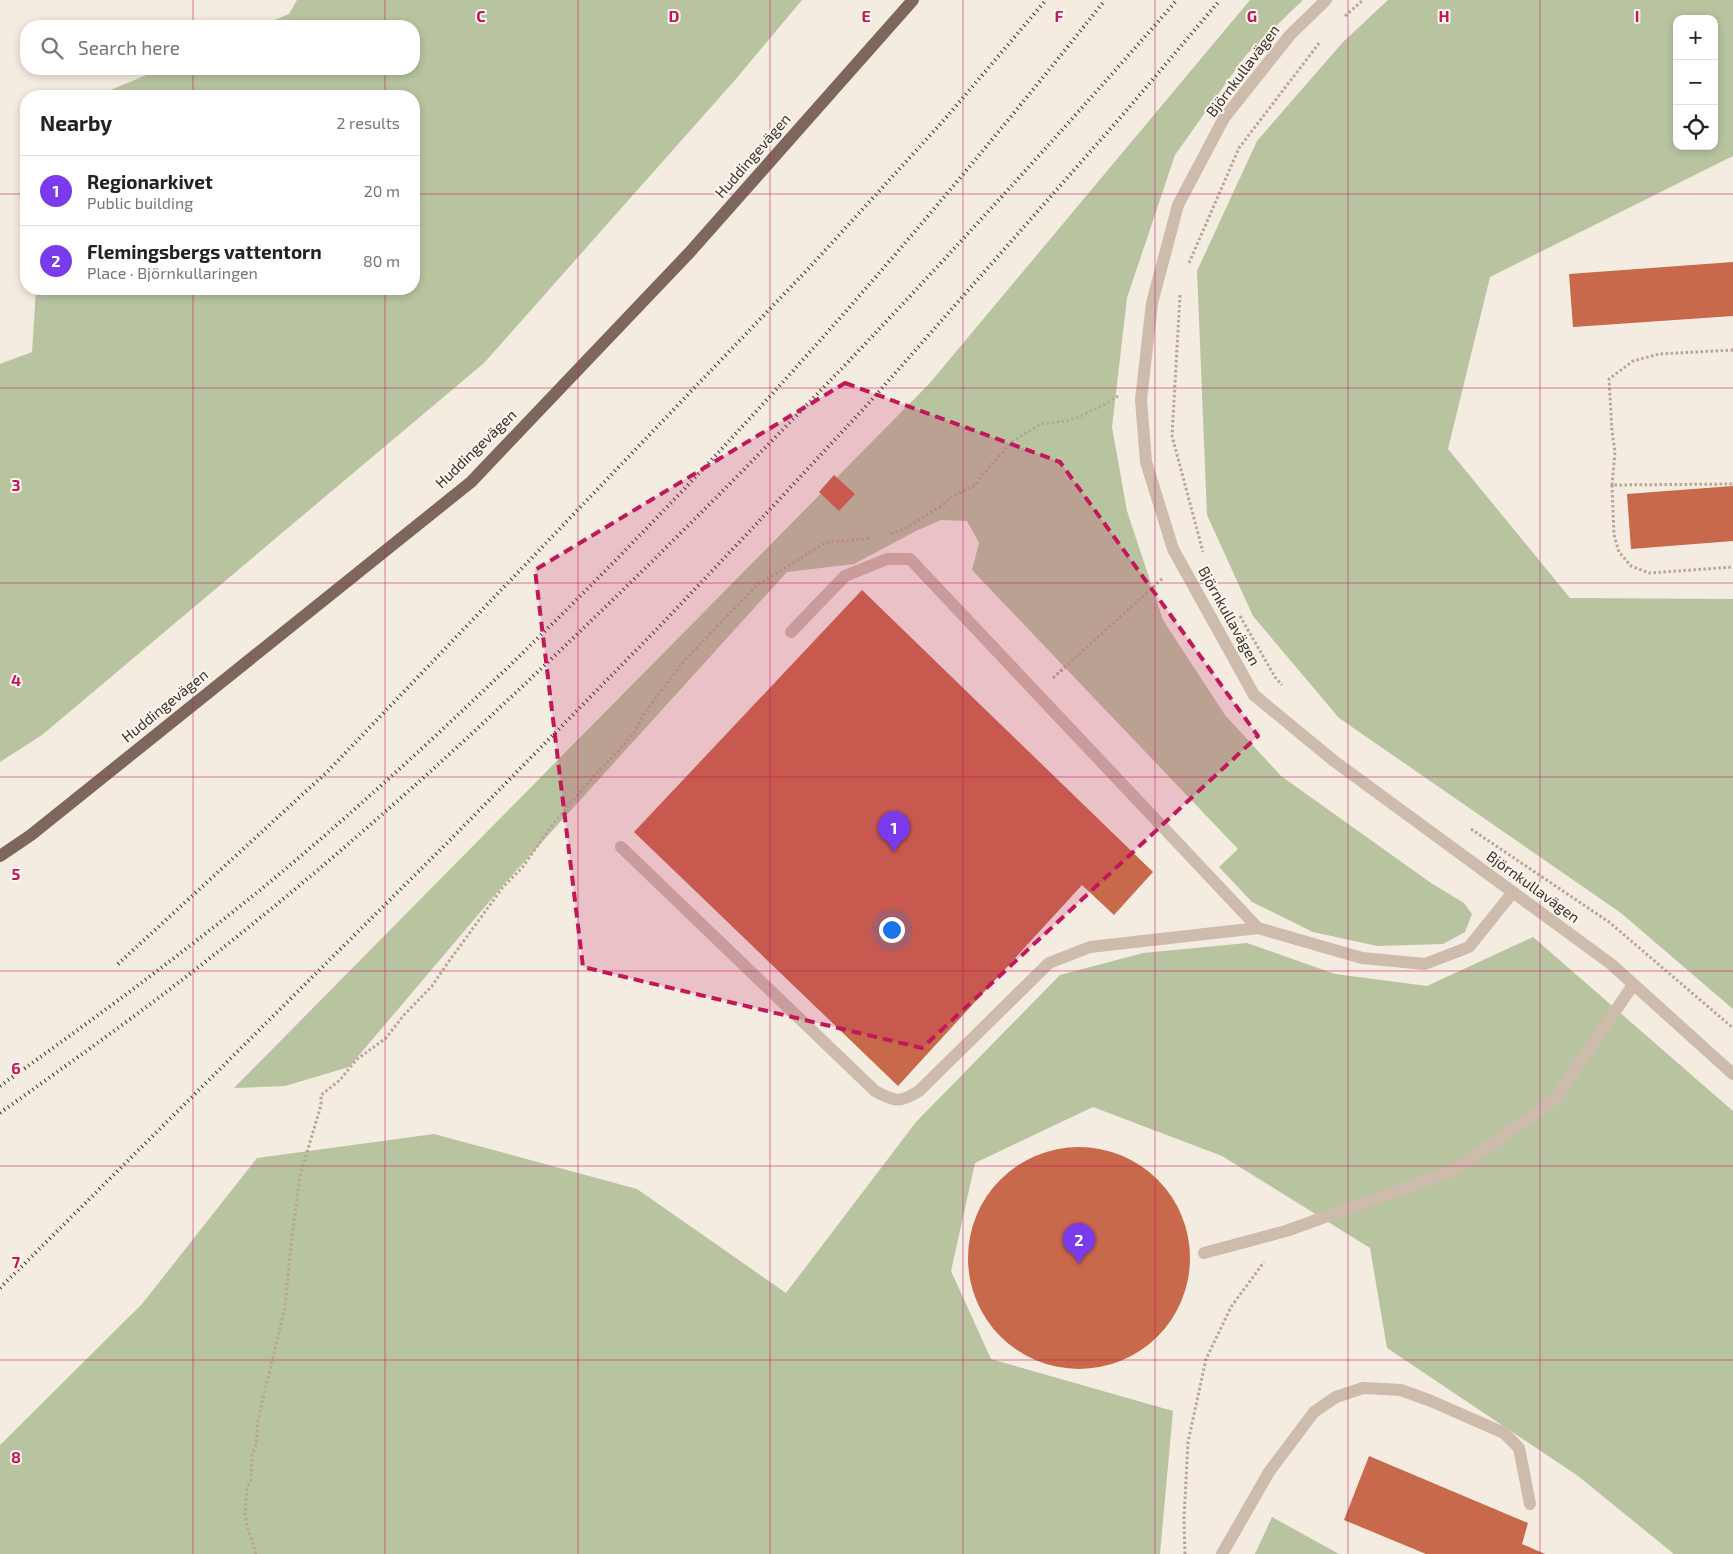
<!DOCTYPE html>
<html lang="en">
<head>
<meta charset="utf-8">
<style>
  body { margin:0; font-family:"Exo 2",sans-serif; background:#f2f2f2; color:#222 }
  .controls { position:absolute; right:15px; top:15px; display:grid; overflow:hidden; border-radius:10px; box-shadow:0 2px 8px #0003 }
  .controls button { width:45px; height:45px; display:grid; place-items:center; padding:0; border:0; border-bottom:1px solid #e0e0e0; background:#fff; color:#222; font:25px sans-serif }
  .you { position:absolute; left:891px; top:929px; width:18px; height:18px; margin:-12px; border:4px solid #fff; border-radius:50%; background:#1a73e8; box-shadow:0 0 0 8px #1a73e833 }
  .badge { display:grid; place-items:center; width:32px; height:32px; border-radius:50%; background:#7c3aed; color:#fff; font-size:16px; font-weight:700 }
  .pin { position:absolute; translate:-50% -41px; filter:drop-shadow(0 1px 2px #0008) }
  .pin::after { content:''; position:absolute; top:26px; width:18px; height:15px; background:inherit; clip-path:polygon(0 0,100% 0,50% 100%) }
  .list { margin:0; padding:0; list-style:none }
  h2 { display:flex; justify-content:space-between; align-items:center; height:65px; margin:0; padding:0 20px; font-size:21px }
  h2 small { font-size:16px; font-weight:400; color:#767676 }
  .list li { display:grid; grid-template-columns:32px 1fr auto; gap:15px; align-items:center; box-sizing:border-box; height:70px; padding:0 20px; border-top:1px solid #e0e0e0 }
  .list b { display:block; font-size:19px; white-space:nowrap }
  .list p { margin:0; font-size:16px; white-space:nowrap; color:#767676 }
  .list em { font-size:16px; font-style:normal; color:#767676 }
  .icon { flex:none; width:28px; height:28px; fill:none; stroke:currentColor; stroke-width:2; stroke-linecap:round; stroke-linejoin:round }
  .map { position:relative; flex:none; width:1733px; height:1554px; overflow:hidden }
  .search { position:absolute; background:#fff; box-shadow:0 2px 8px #0003; left:20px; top:20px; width:400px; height:55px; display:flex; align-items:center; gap:12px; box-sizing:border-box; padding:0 18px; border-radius:20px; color:#767676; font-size:19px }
  .panel { position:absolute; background:#fff; box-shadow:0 2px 8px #0003; left:20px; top:90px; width:400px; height:205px; border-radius:20px }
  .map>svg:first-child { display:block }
</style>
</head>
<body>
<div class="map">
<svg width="1733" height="1554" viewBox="0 0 1733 1554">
  <rect width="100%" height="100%" fill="#f4ebe1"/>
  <g fill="#b8c4a0" fill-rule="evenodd">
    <polygon points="297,0 802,0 735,80 484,363 42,735 0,762 0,364 32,352 36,289 414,289 414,96 96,96 161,69 414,69 414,26 260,26 289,14"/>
    <polygon points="1250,0 1303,0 1246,55 1175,155 1127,298 1112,427 1127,511 1163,620 1225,715 1281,776 1431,883 1464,903 1472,914 1465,932 1443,944 1377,946 1313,932 1252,902 1219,867 1238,849 972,570 979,543 967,521 941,520 918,530 854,564 787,572 505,883 349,1067 285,1086 234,1088 929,384"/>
    <path d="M1388,0H1733V156L1490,277L1448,449L1570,598L1733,599V1009L1621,913L1339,718L1253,616L1207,515L1197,271L1257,141L1343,42ZM1677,19H1714V146H1677Z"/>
    <polygon points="1533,937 1733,1111 1733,1554 1674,1554 1578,1476 1387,1348 1370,1248 1222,1156 1093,1107 975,1163 951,1271 991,1359 1173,1411 1160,1554 0,1554 0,1445 142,1304 257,1158 434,1134 637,1189 786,1293 916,1122 1060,975 1143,953 1247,943 1335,974 1427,986"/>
    <polygon points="1272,1517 1339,1554 1255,1554"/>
  </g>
  <g fill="#c8694b">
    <polygon points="1733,262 1733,316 1573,327 1569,274"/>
    <polygon points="834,475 855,494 839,511 819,492"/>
    <polygon points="1733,486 1733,541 1631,549 1627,494"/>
    <polygon points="862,590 1153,872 1114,915 1082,885 898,1086 634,832"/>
    <circle cx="1079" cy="1258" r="111"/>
    <polygon points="1369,1456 1528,1523 1522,1544 1545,1554 1426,1554 1344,1520"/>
  </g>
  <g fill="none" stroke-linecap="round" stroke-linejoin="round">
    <g stroke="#b9a596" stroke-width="3" stroke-dasharray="2.5 2.5" stroke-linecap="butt">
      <polyline points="1345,16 1363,0"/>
      <polyline points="1189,263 1239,148 1320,42"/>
      <polyline points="1180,295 1172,436 1203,552"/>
      <polyline points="1733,350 1659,354 1633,361 1609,379 1612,431 1615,452 1612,485 1733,484"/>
      <polyline points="1612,485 1614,535 1619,552 1631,566 1649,573 1733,567"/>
      <polyline points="891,534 906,528 943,505 951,497 976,485 981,476 1013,441 1041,424 1066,421 1079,417 1105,404 1118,396"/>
      <polyline points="1240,616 1275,677 1282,685"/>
      <polyline points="1053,678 1163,578"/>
      <polyline points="1471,829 1609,922 1733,1028"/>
      <path d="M256,1554L247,1526L245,1514L247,1489L251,1479L252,1455L256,1444L258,1420L285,1307L292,1236L300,1176L321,1105V1095L340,1080L356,1060L386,1038L404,1015L432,986L447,964L503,887L522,868L550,828L567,807L594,776L624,745L635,731L643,715L683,662L756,586L825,543C840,540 855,541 870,538"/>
      <polyline points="1185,1554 1184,1519 1188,1442 1206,1359 1231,1307 1264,1262"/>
    </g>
    <g stroke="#cdbbac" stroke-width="12">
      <polyline points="791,632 845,576 887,559 910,559 1258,928 1362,958 1425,964 1469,947 1513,892"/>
      <path d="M621,847L875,1091C895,1102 900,1103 919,1091L1049,963L1090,947L1258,928"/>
      <polyline points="1204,1253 1286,1231 1455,1170 1555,1099 1633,985"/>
    </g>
    <g stroke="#cdbbac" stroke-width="12">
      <polyline points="1326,0 1290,35 1224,118 1178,205 1152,303 1141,400 1146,462 1173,549 1254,695 1334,761 1611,964 1733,1074"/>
      <polyline points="1222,1554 1269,1472 1314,1412 1336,1397 1363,1388 1401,1390 1431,1401 1504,1433 1519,1448 1530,1504"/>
    </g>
    <polyline stroke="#7d675c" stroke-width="12" points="0,856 31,835 471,482 690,252 913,0"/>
    <g stroke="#3b302b" stroke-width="4" stroke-dasharray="1 4" stroke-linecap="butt">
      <polyline points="118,964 328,771 808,269 944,120 1046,0"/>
      <path d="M0,1086C108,1009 215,930 316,843C607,591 866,301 1105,0"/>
      <path d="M0,1113C71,1062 142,1012 210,958C345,852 472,736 595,617C798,421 991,213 1177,0"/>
      <polyline points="0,1288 450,840 658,628 747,534 868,404 1126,111 1220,0"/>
    </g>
  </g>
  <path fill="#c2185b" fill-opacity="0.2" stroke="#c2185b" stroke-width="4" stroke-dasharray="10 6" stroke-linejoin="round" d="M845,383L1060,462L1258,736L922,1048L583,967L535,570Z"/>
  <path fill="none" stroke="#c2185b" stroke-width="1" stroke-opacity="0.55" d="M193,0V26M385,0V26M578,0V1554M770,0V1554M963,0V1554M1155,0V1554M1348,0V1554M1540,0V1554M193,69V96M385,69V96M0,194H26M414,194H1733M193,289V1554M385,289V1554M0,388H1733M0,583H1733M0,777H1733M0,971H1733M0,1166H1733M0,1360H1733"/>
  <g text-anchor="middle" stroke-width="4" stroke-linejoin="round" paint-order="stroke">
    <g font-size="15" fill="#3b302b" stroke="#fbf5ee">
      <text transform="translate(1243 71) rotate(-53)" y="5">Björnkullavägen</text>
      <text transform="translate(753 156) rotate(-49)" y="5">Huddingevägen</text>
      <text transform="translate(476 449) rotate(-44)" y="5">Huddingevägen</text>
      <text transform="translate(1229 616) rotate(61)" y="5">Björnkullavägen</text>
      <text transform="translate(165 706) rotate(-39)" y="5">Huddingevägen</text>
      <text transform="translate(1533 887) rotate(36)" y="5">Björnkullavägen</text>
    </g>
  </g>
  <g font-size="16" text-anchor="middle" font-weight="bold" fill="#c2185b" stroke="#fbf5ee" stroke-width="4" stroke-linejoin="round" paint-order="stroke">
    <text x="481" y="22">C</text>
    <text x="674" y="22">D</text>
    <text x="866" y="22">E</text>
    <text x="1059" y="22">F</text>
    <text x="1252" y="22">G</text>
    <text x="1444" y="22">H</text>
    <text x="1637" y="22">I</text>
    <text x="16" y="491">3</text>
    <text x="16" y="686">4</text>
    <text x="16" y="880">5</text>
    <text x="16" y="1074">6</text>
    <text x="16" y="1268">7</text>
    <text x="16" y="1463">8</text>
  </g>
</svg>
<div class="controls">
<button>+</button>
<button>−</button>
<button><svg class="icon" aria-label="locate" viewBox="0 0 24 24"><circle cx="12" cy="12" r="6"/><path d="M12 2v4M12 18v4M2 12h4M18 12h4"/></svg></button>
</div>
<div class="you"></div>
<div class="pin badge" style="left:894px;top:852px">1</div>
<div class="pin badge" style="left:1079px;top:1264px">2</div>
<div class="search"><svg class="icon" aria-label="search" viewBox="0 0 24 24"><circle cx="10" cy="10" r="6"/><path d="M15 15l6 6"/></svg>Search here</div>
<section class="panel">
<h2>Nearby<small>2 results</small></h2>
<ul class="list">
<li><span class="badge">1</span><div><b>Regionarkivet</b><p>Public building</p></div><em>20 m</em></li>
<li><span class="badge">2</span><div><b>Flemingsbergs vattentorn</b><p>Place · Björnkullaringen</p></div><em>80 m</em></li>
</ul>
</section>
</div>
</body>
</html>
